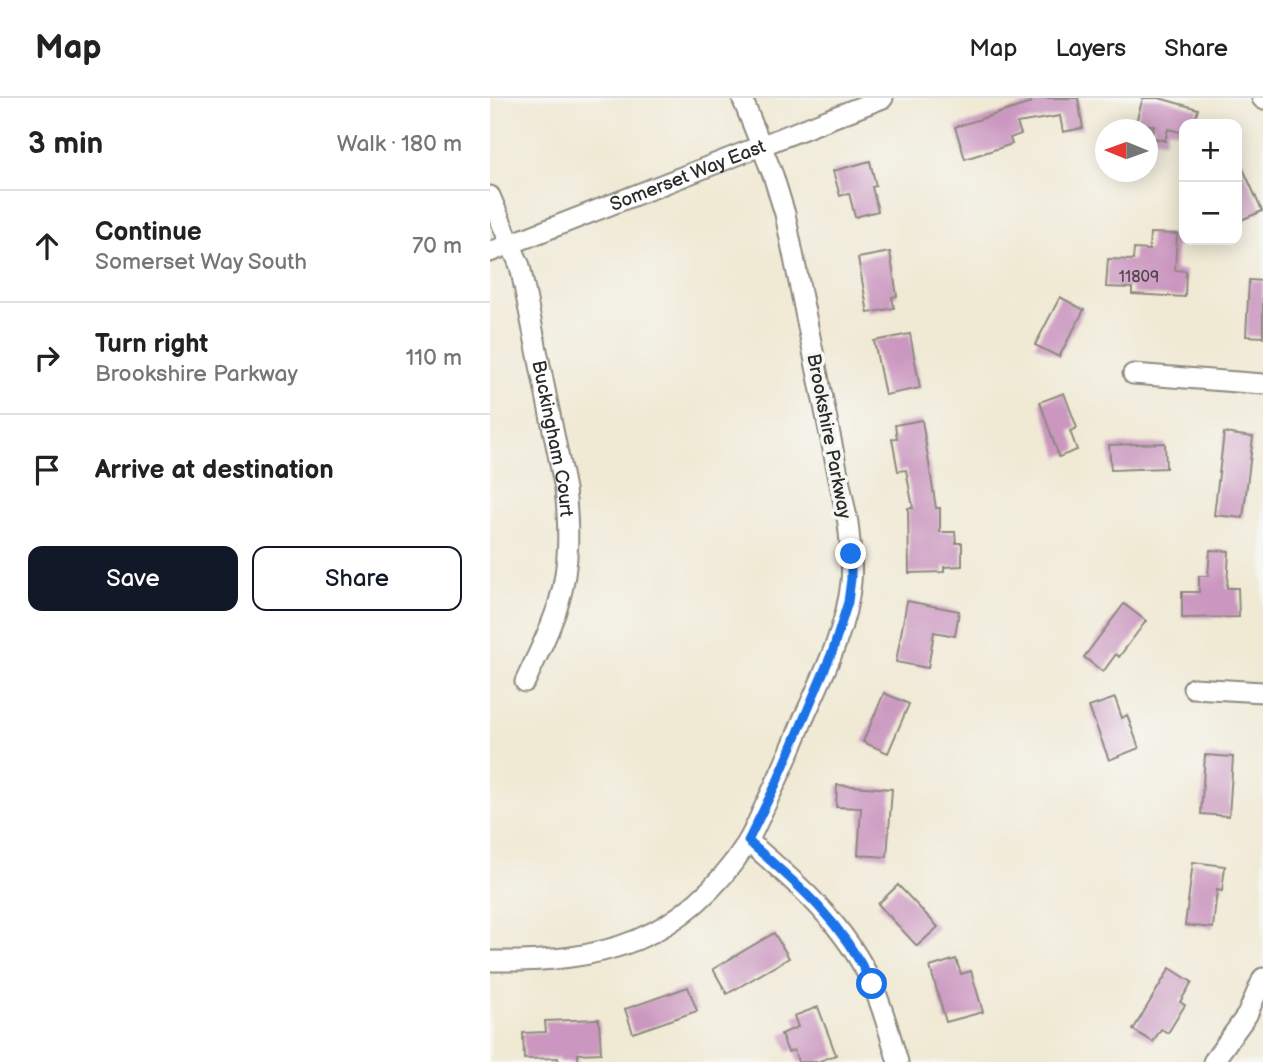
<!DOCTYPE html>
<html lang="en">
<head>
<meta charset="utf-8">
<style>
  body { margin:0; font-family:"Balsamiq Sans",sans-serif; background:#f2f2f2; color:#222 }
  .controls { position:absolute; right:21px; top:21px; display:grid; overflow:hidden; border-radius:14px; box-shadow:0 4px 18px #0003 }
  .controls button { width:63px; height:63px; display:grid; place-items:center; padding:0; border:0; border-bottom:2px solid #e0e0e0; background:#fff; color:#222; font:35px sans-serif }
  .compass { position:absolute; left:605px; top:21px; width:63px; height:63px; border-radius:50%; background:#fff; box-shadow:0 4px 18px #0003; rotate:271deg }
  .stop { position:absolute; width:21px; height:21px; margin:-16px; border:5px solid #1a73e8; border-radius:50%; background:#fff }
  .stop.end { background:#1a73e8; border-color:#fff; box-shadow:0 2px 7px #0008 }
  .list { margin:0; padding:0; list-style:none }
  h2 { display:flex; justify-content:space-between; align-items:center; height:91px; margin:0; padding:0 28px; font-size:30px }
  h2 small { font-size:23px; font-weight:400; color:#767676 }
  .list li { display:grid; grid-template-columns:46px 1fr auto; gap:21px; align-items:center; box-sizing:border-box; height:112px; padding:0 28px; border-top:2px solid #e0e0e0 }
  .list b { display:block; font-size:26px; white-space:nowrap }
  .list p { margin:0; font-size:23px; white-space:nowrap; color:#767676 }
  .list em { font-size:23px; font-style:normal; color:#767676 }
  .actions { display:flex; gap:14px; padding:21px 28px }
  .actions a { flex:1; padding:16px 0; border:2px solid #111827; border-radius:14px; text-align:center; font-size:24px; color:#111827 }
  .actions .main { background:#111827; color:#fff }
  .icon { flex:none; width:38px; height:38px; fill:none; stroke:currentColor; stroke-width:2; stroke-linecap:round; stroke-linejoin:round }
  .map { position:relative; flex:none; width:773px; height:964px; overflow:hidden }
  header { display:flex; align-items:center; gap:42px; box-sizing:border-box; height:98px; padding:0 35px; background:#fff; border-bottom:2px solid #e0e0e0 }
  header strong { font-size:33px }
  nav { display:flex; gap:38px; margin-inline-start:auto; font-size:24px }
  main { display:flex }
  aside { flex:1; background:#fff }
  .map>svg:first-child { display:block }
</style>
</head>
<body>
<header>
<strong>Map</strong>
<nav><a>Map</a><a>Layers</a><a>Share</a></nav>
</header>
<main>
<aside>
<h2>3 min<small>Walk · 180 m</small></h2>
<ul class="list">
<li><svg class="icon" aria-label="ahead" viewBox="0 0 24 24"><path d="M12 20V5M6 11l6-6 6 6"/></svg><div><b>Continue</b><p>Somerset Way South</p></div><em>70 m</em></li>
<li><svg class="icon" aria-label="right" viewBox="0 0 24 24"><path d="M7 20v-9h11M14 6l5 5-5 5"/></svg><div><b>Turn right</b><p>Brookshire Parkway</p></div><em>110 m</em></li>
<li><svg class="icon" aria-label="arrive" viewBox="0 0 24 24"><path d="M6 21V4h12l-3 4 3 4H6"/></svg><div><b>Arrive at destination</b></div></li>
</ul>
<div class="actions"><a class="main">Save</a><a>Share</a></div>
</aside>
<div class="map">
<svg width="773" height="964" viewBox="0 0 773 964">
  <rect width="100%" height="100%" fill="#f6f6f2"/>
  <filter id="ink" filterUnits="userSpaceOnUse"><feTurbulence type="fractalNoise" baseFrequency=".0143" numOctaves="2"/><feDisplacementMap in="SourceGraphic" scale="14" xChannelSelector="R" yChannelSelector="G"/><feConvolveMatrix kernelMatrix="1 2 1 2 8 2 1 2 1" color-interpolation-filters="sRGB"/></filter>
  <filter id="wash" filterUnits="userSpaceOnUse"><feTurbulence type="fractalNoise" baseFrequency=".00686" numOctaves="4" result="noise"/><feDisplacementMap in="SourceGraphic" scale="28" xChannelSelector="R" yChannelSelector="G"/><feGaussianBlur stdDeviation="1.57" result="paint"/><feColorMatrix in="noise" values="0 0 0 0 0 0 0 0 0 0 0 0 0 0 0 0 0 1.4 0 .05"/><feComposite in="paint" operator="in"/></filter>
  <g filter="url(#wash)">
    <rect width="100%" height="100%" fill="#f0e9d4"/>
    <g id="blocks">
      <g fill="#cb97c0">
        <polygon points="540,0 588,0 593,30 573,34 570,18 527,25 531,36 520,40 522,46 475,61 465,29 541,5"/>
        <polygon points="653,0 669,0 708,11 704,26 694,26 694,35 678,31 675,43 661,39 664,28 646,24"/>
        <polygon points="747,57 772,113 747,124"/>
        <polygon points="380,63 386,88 382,89 388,113 365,119 359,95 350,98 343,73"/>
        <polygon points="660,135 687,136 685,172 696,173 695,199 642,196 642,190 616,189 618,161 643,162 644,151 659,152"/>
        <polygon points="400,154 407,198 402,199 404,210 378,215 368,160"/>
        <polygon points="759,182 773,183 773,239 756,238"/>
        <polygon points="570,199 594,212 569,259 545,247"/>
        <polygon points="420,236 430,290 395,297 384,243"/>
        <polygon points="574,295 587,330 580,333 587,352 569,359 550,304"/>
        <polygon points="432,322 446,410 450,410 450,434 465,434 466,445 472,445 472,468 454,469 454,474 419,475 418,410 423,410 416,372 408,373 402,341 407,340 405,327"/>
        <polygon points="734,335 763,339 753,420 724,417"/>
        <polygon points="675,345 676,370 621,372 619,347"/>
        <polygon points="720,452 739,453 737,490 748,490 749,519 692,520 692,494 709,494 709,478 718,478"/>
        <polygon points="417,503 469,513 465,538 444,534 438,570 406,564"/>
        <polygon points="634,506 656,523 629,559 626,556 613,574 594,559"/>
        <polygon points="394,595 419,606 398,655 373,644"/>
        <polygon points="625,600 632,620 637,617 649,650 619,662 599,609"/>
        <polygon points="715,657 743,659 739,718 711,716"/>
        <polygon points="347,687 402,691 397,759 368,757 371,710 346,709"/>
        <polygon points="703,764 735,768 732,793 727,792 723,830 695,827"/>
        <polygon points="408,787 448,829 427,848 388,806"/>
        <polygon points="284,835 299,860 237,896 223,871"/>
        <polygon points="466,861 471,876 481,873 493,914 456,924 440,869"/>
        <polygon points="680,870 702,884 690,904 695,907 678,935 671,931 663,944 643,932"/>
        <polygon points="198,889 207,913 143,935 135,911"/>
        <polygon points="328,909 346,957 327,964 308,964 304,952 298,954 291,936 308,929 304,918"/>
        <polygon points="109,921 111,955 88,956 88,964 69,964 68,960 34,961 33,935 56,934 55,923"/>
      </g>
    </g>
  </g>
  <g filter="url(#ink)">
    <use href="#blocks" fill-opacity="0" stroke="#8e8a80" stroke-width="2"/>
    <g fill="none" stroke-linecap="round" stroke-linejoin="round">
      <defs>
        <g id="minor">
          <polyline points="772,0 773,1"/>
          <path id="s1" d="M0,98L30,168L75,391C79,429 80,467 69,504C61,531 47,558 35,584"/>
          <path id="s2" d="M0,154L393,0"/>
          <polyline points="643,276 773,286"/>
          <polyline points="703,590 773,594"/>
          <path d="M258,743C307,785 356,827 383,888C394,912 400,938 408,964"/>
          <path d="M0,863C112,865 193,844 257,745C263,735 268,723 273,712C287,683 300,654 312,624C332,579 356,533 361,484C363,464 360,445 358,425L295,116L283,77L252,0"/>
          <polyline points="723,964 757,917 773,880"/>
        </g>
      </defs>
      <use href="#minor" stroke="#8e8a80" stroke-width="23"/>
      <use href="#minor" stroke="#fff" stroke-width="19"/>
    </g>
  </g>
  <g fill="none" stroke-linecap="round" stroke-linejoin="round" filter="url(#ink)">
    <path stroke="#1a73e8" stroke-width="9" d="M361,456V481L358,504L343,552L286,686L258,743C310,788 351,823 382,886"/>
  </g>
  <g text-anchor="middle" stroke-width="7" stroke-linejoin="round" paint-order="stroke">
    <g font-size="16" fill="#534650">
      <text x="649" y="184">11809</text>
    </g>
    <g font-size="19" fill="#2b2b2b" stroke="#f6f6f2">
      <text dy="7" stroke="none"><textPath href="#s2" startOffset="212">Somerset Way East</textPath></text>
      <text transform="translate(340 338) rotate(79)" y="7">Brookshire Parkway</text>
      <text dy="7" stroke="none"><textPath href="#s1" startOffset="252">Buckingham Court</textPath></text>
    </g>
  </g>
</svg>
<div class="controls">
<button>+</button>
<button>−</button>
</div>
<svg class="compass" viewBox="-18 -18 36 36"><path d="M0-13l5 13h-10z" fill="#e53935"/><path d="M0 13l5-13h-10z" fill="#767676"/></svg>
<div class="stop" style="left:382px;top:886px"></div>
<div class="stop end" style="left:361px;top:456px"></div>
</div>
</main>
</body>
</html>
